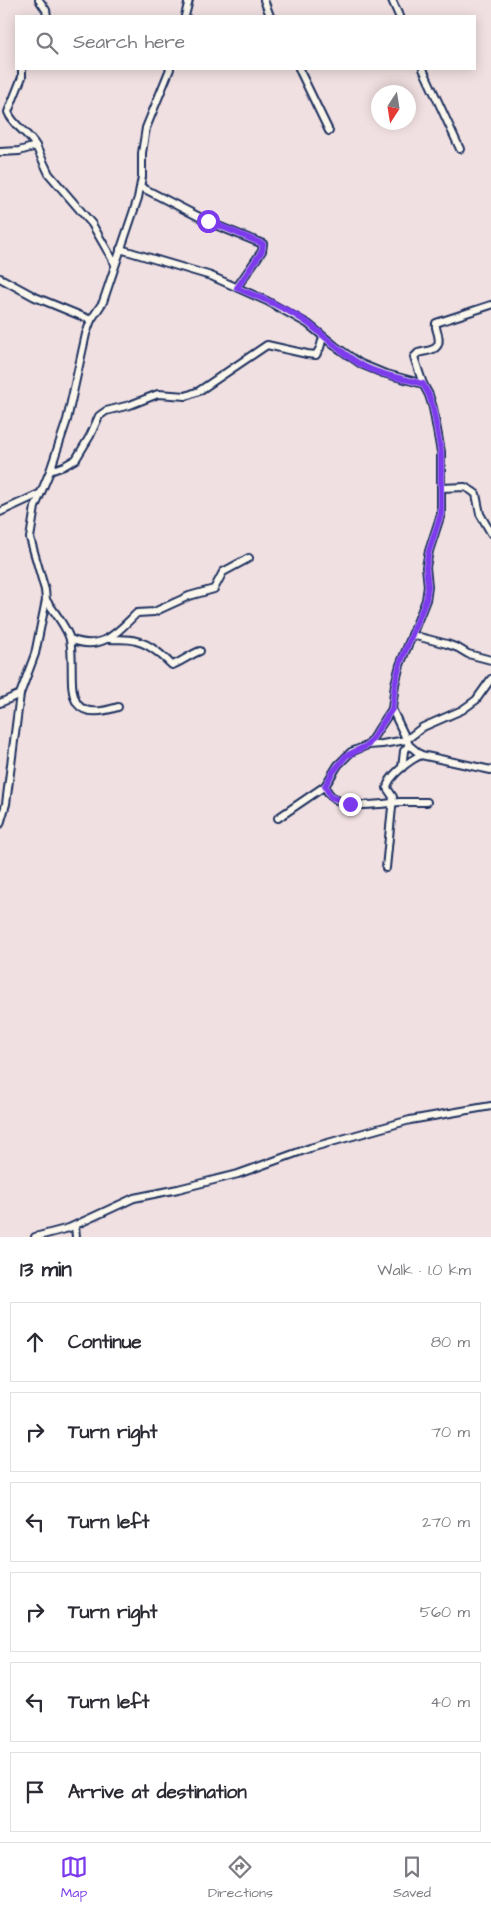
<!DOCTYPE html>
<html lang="en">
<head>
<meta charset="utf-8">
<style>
  body { margin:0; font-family:"Architects Daughter",sans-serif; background:#f7f7f7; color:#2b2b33 }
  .compass { position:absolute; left:371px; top:85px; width:45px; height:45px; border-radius:50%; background:#fff; box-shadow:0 2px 12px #0003; rotate:192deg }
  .stop { position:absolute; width:15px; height:15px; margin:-11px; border:4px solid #7c3aed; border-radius:50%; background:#fff }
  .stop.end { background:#7c3aed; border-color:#fff; box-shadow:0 1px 5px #0008 }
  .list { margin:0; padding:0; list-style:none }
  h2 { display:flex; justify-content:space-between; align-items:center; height:65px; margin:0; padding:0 20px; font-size:21px }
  h2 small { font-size:16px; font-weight:400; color:#7c7c81 }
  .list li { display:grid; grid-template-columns:32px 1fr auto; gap:15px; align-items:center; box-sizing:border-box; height:80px; margin:0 10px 10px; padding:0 10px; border:1px solid #e1e1e2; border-radius:0px }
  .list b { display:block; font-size:19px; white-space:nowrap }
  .list em { font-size:16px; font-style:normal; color:#7c7c81 }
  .icon { flex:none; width:28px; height:28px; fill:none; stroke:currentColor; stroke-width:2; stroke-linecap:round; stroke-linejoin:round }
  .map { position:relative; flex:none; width:491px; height:1237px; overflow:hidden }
  .search { position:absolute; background:#fff; box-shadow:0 2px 12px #0003; left:15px; right:15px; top:15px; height:55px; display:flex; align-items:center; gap:12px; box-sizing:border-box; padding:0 18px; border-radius:0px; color:#7c7c81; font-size:19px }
  .sheet { height:605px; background:#fff }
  nav { display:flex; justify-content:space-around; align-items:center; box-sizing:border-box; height:70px; border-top:1px solid #e1e1e2; background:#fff; font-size:14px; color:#7c7c81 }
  nav a { display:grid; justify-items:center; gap:2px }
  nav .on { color:#7c3aed }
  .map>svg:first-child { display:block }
</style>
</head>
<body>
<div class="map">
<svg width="491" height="1237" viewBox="0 0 491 1237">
  <rect width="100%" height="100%" fill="#f1e0e1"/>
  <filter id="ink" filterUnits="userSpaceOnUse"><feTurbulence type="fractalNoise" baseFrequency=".02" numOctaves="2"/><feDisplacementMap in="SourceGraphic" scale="10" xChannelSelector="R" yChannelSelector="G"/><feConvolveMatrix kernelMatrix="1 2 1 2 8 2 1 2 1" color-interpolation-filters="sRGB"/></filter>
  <g filter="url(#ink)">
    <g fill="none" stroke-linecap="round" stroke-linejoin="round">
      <defs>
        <g id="street">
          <polyline points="39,0 46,10 47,16"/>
          <polyline points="264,0 270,16"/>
          <polyline points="392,0 399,16"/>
          <polyline points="185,16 189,0"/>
          <path d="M22,69V77L8,112C13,126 29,133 36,146"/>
          <polyline points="299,69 329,131"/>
          <polyline points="423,69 460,149"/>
          <polyline points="0,152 19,151 36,146 49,174 92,224 115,264"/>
          <polyline points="141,187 213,224 263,244 262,251 237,287"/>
          <polyline points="120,249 211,276 267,301 308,324 335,346 361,364 383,373 423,384 429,395 433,408 441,452 441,514 429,551 426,567 428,586 426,600 400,665 395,684 392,709 409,745 421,755 491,770"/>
          <polyline points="0,278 35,297 91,320"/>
          <path d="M423,384L414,357L418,353C429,350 442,351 438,335C437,330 435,328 436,323L491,305"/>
          <polyline points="50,471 64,466 76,459 90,436 99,416 106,411 130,405 158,394 186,396 199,391 267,345 307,354 316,355 320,348 323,337"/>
          <polyline points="441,488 465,487 472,491 476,494 480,514 491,533"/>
          <polyline points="0,512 39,494"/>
          <path d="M46,600C53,610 68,629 70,640C77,675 56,727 118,707"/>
          <polyline points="412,635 447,644 458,648 468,654 491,660"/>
          <path d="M70,639C102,652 116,633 137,613L154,612L189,596L214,589L223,572L249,558"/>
          <path d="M109,639C118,640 127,638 136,641C150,644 162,655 172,665C178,664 191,654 200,651"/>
          <polyline points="0,703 20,694"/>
          <polyline points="368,745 392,709"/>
          <polyline points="402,768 404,751 409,745"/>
          <path d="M325,786C333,813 379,804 400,802C409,802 418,802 427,802"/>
          <polyline points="278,818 325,786 338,765 351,752 368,745 382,744 406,740 423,727 462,710 476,700 491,679"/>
          <polyline points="0,824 6,804 20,694 35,654 46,600 45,590 30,538 35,507 50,471 67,420 86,334 91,320 103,302 138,198 142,177 142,153 146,128 170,69"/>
          <path d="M386,868L393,797L387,788C388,776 410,760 421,755"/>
          <polyline points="75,1226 76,1237"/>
          <polyline points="35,1237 69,1228 134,1198 178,1189 238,1174 310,1148 410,1120 491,1106"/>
        </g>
      </defs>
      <use href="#street" stroke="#1b2f5e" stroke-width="10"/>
      <use href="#street" stroke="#fbf7ec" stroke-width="6"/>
    </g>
  </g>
  <g fill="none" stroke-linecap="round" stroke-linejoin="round" filter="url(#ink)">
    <path stroke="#7c3aed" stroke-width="6" d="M208,221L263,244L262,251L237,288C261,298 287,308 309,324C326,337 341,353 360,364C379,375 402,378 423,384L429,395L433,408L441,452V514L429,551L426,567L428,586L426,600L400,664L395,684L392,709L368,745L346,756L333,772L325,786L331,797L350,804"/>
  </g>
</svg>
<svg class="compass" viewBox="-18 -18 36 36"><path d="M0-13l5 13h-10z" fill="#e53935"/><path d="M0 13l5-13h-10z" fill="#7c7c81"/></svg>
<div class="stop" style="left:208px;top:221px"></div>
<div class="stop end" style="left:350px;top:804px"></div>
<div class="search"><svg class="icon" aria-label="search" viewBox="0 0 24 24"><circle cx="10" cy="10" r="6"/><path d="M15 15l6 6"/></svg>Search here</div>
</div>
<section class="sheet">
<h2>13 min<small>Walk · 1.0 km</small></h2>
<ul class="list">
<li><svg class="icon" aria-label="ahead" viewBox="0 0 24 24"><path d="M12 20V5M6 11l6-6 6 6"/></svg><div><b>Continue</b></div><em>80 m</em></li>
<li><svg class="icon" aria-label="right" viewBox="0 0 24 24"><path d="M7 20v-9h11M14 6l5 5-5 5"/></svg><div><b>Turn right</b></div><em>70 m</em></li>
<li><svg class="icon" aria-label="left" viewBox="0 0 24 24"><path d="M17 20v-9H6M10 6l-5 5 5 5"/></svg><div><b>Turn left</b></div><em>270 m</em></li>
<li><svg class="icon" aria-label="right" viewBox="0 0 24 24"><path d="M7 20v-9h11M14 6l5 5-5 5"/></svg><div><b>Turn right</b></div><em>560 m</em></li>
<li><svg class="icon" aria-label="left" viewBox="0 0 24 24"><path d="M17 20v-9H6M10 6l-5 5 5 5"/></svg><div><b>Turn left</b></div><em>40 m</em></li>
<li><svg class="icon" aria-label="arrive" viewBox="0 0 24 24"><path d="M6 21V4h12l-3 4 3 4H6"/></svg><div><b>Arrive at destination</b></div></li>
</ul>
</section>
<nav>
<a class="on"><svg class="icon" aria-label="map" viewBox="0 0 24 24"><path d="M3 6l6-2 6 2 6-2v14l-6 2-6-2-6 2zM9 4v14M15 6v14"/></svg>Map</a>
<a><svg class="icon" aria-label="directions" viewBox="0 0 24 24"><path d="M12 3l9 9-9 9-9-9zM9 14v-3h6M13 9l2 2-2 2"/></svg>Directions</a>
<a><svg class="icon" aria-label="saved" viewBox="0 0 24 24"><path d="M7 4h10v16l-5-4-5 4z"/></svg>Saved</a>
</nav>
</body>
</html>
